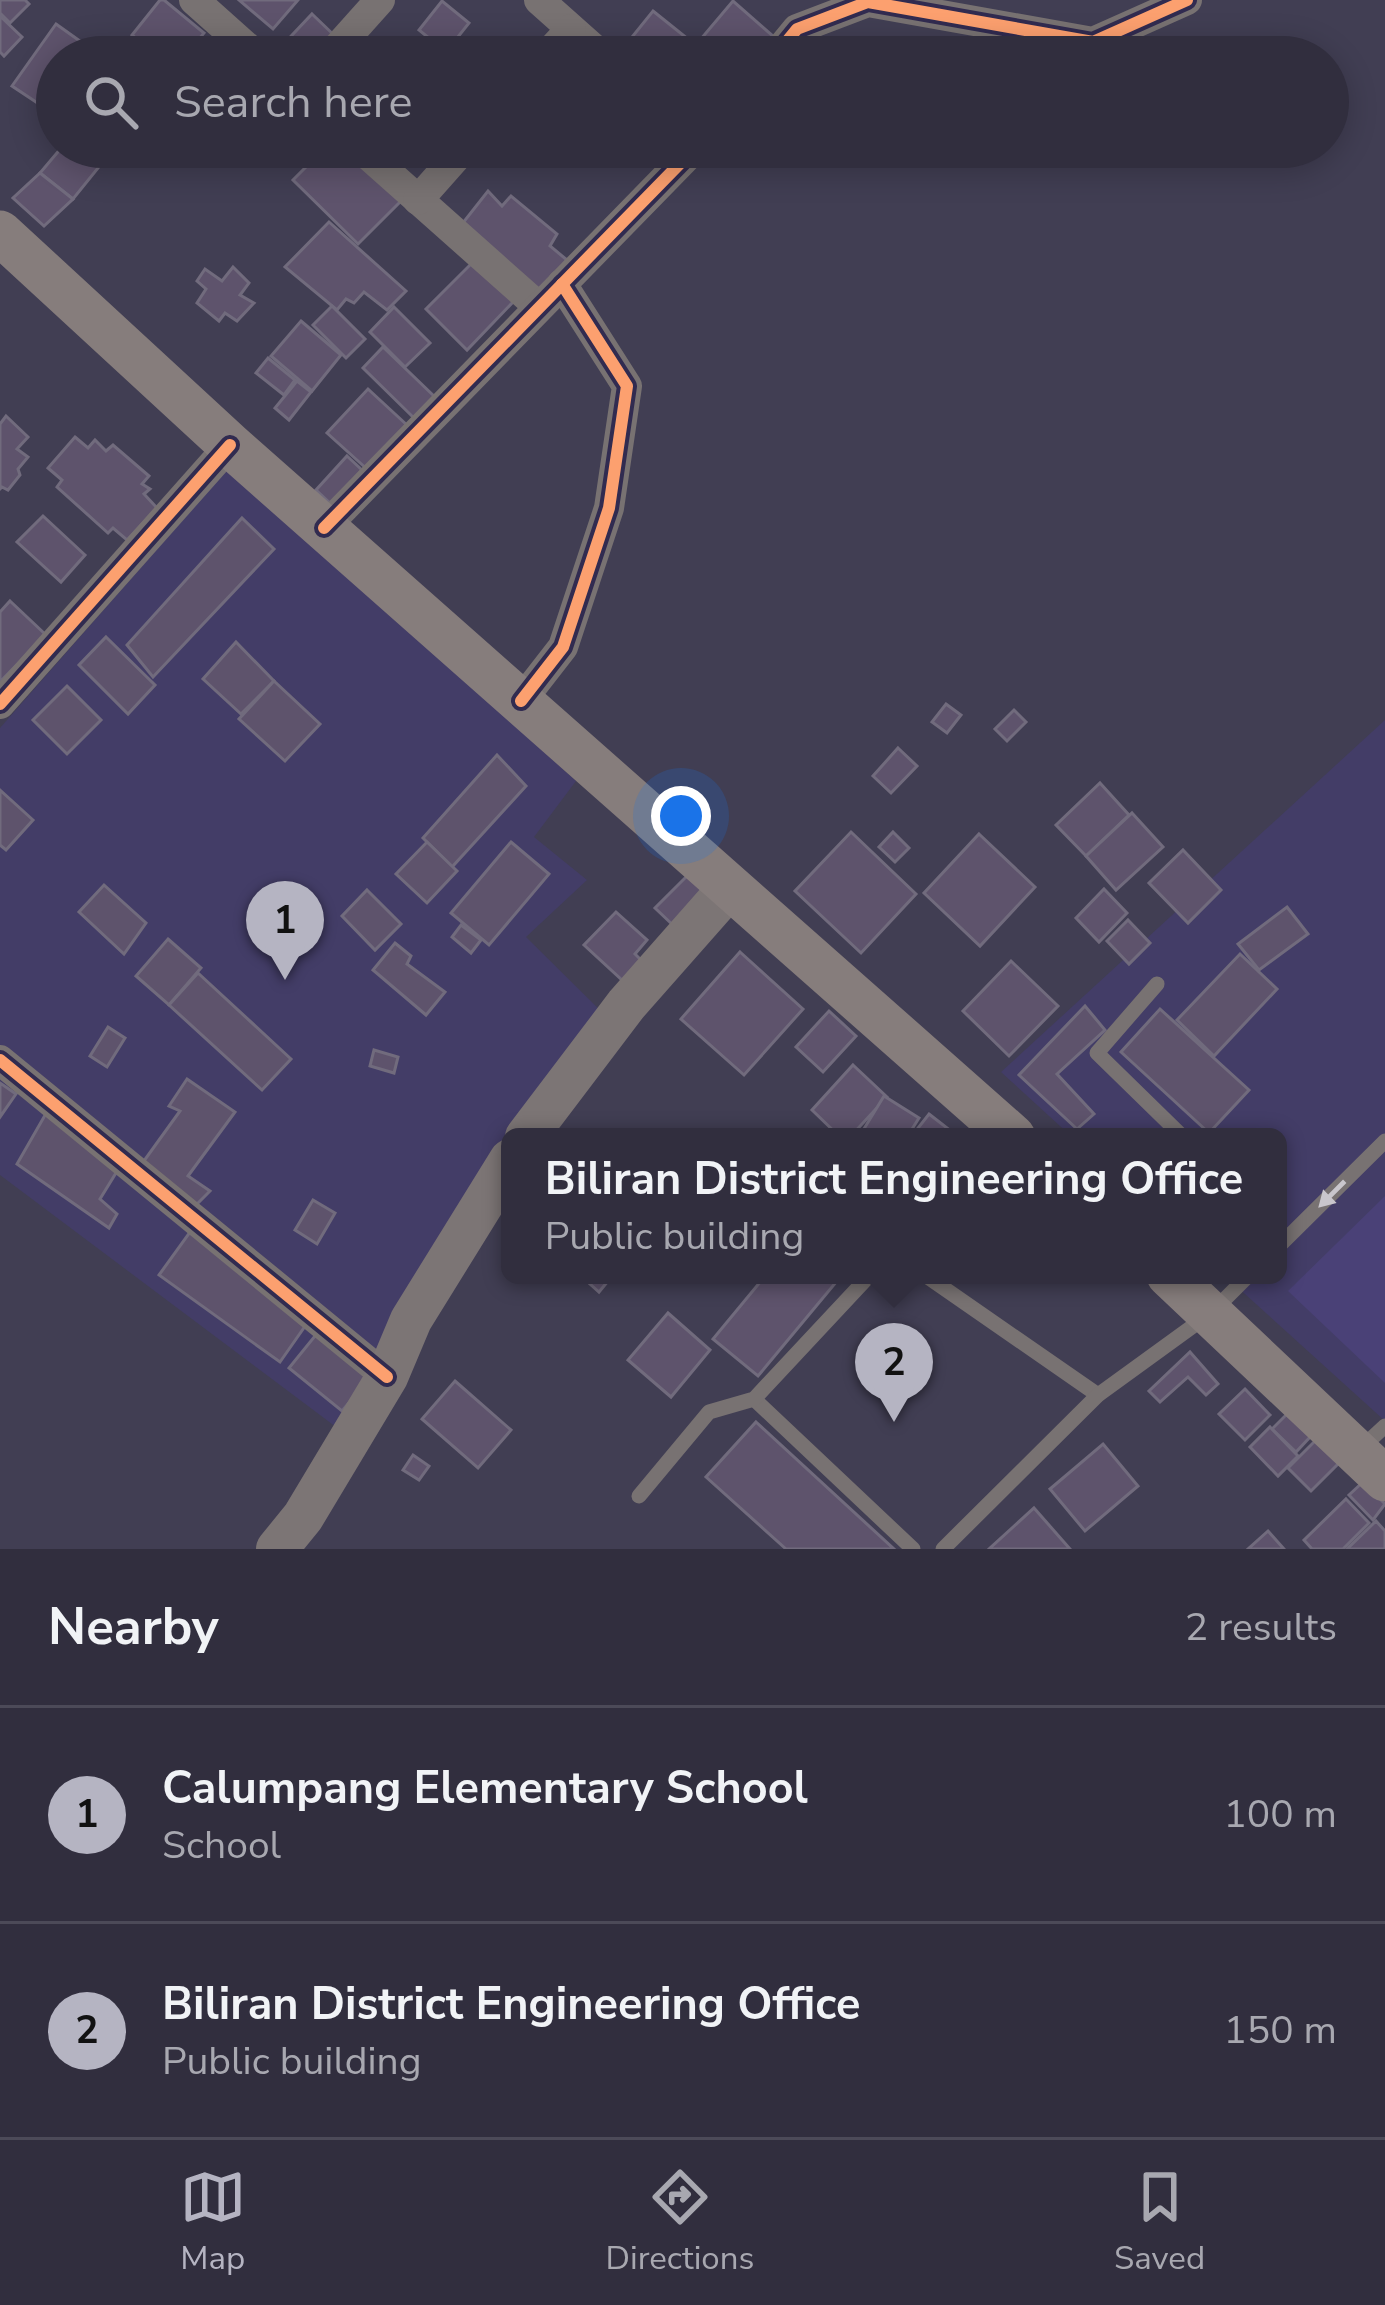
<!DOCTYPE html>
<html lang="en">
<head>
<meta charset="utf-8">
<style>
  body { margin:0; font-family:"Nunito Sans",sans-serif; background:#393645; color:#f1f3f6 }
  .you { position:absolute; left:681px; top:816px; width:42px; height:42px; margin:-30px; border:9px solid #fff; border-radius:50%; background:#1a73e8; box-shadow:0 0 0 18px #1a73e833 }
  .badge { display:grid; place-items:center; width:78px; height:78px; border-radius:50%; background:#b5b4c2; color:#111; font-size:39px; font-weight:700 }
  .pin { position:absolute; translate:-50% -99px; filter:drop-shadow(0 3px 6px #0008) }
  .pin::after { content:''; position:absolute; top:63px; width:42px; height:36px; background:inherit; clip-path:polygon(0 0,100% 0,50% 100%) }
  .popup { position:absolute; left:501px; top:1128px; width:786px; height:156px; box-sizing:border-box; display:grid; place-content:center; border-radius:18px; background:#312e3e; filter:drop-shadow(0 3px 9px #0005); font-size:39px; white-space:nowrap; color:#a8a8b0 }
  .popup b { font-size:45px; color:#f1f3f6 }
  .popup::after { content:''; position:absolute; left:50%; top:100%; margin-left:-24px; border:24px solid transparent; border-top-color:#312e3e }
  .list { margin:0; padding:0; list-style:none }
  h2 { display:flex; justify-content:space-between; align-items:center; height:156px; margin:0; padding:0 48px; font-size:51px }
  h2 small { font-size:39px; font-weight:400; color:#a8a8b0 }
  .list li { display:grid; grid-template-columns:78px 1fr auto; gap:36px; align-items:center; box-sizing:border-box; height:216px; padding:0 48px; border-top:3px solid #4c4a58 }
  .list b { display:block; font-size:45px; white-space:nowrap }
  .list p { margin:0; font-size:39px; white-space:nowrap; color:#a8a8b0 }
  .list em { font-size:39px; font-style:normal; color:#a8a8b0 }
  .icon { flex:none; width:66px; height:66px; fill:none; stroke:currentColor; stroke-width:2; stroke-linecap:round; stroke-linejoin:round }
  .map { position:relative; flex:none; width:1385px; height:1549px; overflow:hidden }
  .search { position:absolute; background:#312e3e; box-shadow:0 6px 30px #0003; left:36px; right:36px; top:36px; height:132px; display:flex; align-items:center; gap:30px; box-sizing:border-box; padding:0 42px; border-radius:66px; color:#a8a8b0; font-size:45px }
  .sheet { height:588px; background:#312e3e }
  nav { display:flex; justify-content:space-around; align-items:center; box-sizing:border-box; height:168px; border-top:3px solid #4c4a58; background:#312e3e; font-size:33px; color:#a8a8b0 }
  nav a { display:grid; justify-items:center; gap:6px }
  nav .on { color:#b5b4c2 }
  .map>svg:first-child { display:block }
</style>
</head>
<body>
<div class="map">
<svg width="1385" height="1549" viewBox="0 0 1385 1549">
  <rect width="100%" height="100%" fill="#413e53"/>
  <g fill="#433d67">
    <polygon points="230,466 576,781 534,837 587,880 526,937 613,1023 344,1433 0,1175 0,728"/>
    <polygon points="1385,720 1385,1421 1224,1275 1278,1275 1278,1137 1072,1137 1001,1072"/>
  </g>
  <polygon fill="#4a4177" points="1385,1196 1385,1383 1288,1291"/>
  <g fill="#5e536c" stroke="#716b7d" stroke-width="3">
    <polygon points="0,0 25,0 29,4 10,23 0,13"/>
    <polygon points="160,0 164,0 204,33 184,57 159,57 132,35"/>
    <polygon points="239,0 298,0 273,29"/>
    <polygon points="442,1 469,23 446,52 419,30"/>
    <polygon points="733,1 774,37 756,57 720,57 700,40"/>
    <polygon points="653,11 698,47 691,57 637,57 624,47"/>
    <polygon points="312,14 337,38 319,57 288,57 279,49"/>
    <polygon points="0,16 22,37 4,56 0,52"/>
    <polygon points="56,24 98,54 96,57 57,57 57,92 45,108 12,86"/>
    <polygon points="62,147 115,147 73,199 40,173"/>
    <polygon points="326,147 354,147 405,197 358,244 293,180"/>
    <polygon points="40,173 73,199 44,226 13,198"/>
    <polygon points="488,191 502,206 511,196 557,234 550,246 567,260 540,292 462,224"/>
    <polygon points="329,222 406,291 387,310 364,292 354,303 346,299 337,310 285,267"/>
    <polygon points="474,261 514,301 467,350 426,309"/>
    <polygon points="233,267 249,283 240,295 254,303 237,321 225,313 219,321 197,303 206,289 197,281 205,269 222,281"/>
    <polygon points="332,306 365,339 346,358 313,325"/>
    <polygon points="394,307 430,343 405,367 370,332"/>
    <polygon points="301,321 341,355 312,391 271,356"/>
    <polygon points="383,347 437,399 416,420 363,368"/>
    <polygon points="268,358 295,380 284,395 256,373"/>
    <polygon points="297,381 311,392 289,420 275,408"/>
    <polygon points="368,389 408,426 368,470 327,433"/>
    <polygon points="6,416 28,437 17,449 28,457 18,469 20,475 8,490 2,487 0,489 0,424"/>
    <polygon points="75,437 88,448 95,440 106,451 113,445 149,476 142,484 150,489 144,494 157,508 127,540 113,528 108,533 57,487 62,480 48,468"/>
    <polygon points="347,456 362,470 331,504 316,490"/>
    <polygon points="43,516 85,555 61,582 17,542"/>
    <polygon points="242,518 274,549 153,677 127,645"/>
    <polygon points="10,601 46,635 0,682 0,612"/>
    <polygon points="106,637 155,685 128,714 79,665"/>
    <polygon points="236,642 274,681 241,714 203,679"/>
    <polygon points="274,681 320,724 285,761 239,719"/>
    <polygon points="67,686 101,720 67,754 33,720"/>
    <polygon points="946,704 961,715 947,733 932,722"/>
    <polygon points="1014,710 1026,722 1007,741 995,729"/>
    <polygon points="898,748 917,766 891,793 873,776"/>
    <polygon points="497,755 526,786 452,867 423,838"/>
    <polygon points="1100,783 1129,815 1086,856 1056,825"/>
    <polygon points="0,790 33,820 6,850 0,845"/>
    <polygon points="1132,813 1163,847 1116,890 1086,856"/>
    <polygon points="851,832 916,894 861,953 795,891"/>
    <polygon points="893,832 909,848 895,862 879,847"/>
    <polygon points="979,834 1035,887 980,946 924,893"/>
    <polygon points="427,842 457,871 427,903 396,874"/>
    <polygon points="511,842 549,874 489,945 451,913"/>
    <polygon points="1183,850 1221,890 1188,923 1149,883"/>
    <polygon points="690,873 710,893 676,928 655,908"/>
    <polygon points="104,885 146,923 124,954 79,912"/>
    <polygon points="1104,889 1127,913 1099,942 1076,918"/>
    <polygon points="367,890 401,924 375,950 342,916"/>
    <polygon points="1287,907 1308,934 1259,970 1238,944"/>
    <polygon points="616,912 647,940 635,954 652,971 634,991 584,945"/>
    <polygon points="1128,920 1150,943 1129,964 1107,941"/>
    <polygon points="461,925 481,940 471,953 452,937"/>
    <polygon points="168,939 201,968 169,1005 136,976"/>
    <polygon points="395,943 411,956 407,964 445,992 426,1015 373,970"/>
    <polygon points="740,952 803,1009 744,1075 681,1019"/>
    <polygon points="1240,954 1277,989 1214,1056 1177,1020"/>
    <polygon points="1011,961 1058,1006 1009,1056 963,1011"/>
    <polygon points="198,973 291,1059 262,1090 169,1005"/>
    <polygon points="1085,1006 1105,1030 1057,1074 1094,1114 1077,1129 1019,1075"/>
    <polygon points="1160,1009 1249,1090 1209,1133 1121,1052"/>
    <polygon points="829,1011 856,1036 823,1072 796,1047"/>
    <polygon points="108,1027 125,1038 107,1067 90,1056"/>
    <polygon points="374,1050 398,1057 394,1073 370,1066"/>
    <polygon points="853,1065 887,1097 850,1137 840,1137 812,1110"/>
    <polygon points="187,1079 235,1112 188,1176 210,1191 194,1207 141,1165 180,1111 169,1106"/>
    <polygon points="0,1083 16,1094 0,1117"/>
    <polygon points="884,1096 919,1118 907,1137 859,1137"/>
    <polygon points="48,1110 119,1168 100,1199 117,1214 109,1228 17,1164"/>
    <polygon points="929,1114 951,1131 947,1137 911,1137"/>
    <polygon points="313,1200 335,1213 317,1244 295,1230"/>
    <polygon points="190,1232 310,1319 280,1362 159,1275"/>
    <polygon points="580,1275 613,1275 599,1292"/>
    <polygon points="766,1275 842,1275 758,1376 713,1339"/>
    <polygon points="668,1313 710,1350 671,1397 628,1360"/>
    <polygon points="319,1331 373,1374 342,1411 289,1368"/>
    <polygon points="1190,1352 1218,1384 1206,1395 1188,1377 1160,1402 1149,1391"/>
    <polygon points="455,1381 511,1430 478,1468 422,1419"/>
    <polygon points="1245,1389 1270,1415 1245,1440 1219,1414"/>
    <polygon points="1288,1413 1311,1436 1296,1452 1272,1429"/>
    <polygon points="756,1422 894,1549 786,1549 706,1477"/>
    <polygon points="1270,1427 1298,1456 1278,1476 1250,1447"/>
    <polygon points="1317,1439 1340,1462 1311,1491 1288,1468"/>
    <polygon points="1103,1444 1138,1486 1085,1531 1050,1489"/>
    <polygon points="413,1455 429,1466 419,1480 403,1470"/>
    <polygon points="1363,1482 1385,1504 1373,1520 1349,1495"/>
    <polygon points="1346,1499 1369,1523 1343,1549 1312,1549 1304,1540"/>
    <polygon points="1034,1508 1070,1549 989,1549"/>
    <polygon points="1376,1521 1385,1531 1385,1549 1347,1549"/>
    <polygon points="1268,1531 1284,1549 1248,1549"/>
  </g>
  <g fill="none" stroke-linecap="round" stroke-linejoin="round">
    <g stroke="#787272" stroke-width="15">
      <polyline points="1157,984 1097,1053 1183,1137"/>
      <polyline points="1278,1247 1385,1141"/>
      <polyline points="925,1275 1098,1395"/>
      <polyline points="754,1399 913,1549"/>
      <polyline points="1358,1451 1385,1426"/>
      <polyline points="639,1496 709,1412 754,1399 870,1275"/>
      <polyline points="943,1549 1098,1395 1211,1313 1249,1275"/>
    </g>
    <g stroke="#787272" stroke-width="30">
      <polyline points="194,0 258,57"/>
      <polyline points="539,0 603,57"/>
      <polyline points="329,57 380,0"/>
      <polyline points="545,57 571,29"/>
      <polyline points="774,57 797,29 868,2 1093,42 1187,0"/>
      <polyline points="359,147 539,307"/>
      <polyline points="418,200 465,147"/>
      <polyline points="324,528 696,147"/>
      <polyline points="521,701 563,647 609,508 627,386 562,284"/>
      <polyline points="0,704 230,445"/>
      <polyline points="0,1060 387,1377"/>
    </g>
    <g stroke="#7c7575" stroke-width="42">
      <polyline points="526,1137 626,1005 730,887"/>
      <polyline points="277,1549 303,1517 387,1377 411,1320 510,1160"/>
    </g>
    <g stroke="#867d7c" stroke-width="45">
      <polyline points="0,233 230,445 1013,1137"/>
      <polyline points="1169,1275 1385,1479"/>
    </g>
    <defs>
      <g id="cycleway">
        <polyline points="774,57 797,29 868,2 1093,42 1187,0"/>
        <polyline points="324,528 696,147"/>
        <polyline points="521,701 563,647 609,508 627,386 562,284"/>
        <polyline points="0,704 230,445"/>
        <polyline points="0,1060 387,1377"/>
      </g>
    </defs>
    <use href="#cycleway" stroke="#312b50" stroke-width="20"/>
    <use href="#cycleway" stroke="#fca06f" stroke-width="12"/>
  </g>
  <defs><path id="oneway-solid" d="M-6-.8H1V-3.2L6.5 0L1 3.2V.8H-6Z" transform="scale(3)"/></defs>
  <use fill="#c9c6cc" href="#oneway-solid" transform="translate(1332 1194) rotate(135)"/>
</svg>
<div class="you"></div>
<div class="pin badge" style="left:285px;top:980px">1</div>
<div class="pin badge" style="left:894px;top:1422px">2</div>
<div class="popup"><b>Biliran District Engineering Office</b>Public building</div>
<div class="search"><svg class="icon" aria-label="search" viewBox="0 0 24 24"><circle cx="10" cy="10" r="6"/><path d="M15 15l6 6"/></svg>Search here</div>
</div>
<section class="sheet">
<h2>Nearby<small>2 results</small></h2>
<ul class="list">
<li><span class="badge">1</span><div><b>Calumpang Elementary School</b><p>School</p></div><em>100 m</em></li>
<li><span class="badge">2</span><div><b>Biliran District Engineering Office</b><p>Public building</p></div><em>150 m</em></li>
</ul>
</section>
<nav>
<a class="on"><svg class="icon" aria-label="map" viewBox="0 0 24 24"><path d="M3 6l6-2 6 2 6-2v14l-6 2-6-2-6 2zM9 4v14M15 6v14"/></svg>Map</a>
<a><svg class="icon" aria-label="directions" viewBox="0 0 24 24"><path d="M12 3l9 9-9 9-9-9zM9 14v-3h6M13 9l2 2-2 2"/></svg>Directions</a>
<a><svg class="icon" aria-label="saved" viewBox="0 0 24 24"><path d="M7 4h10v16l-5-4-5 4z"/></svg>Saved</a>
</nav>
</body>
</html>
